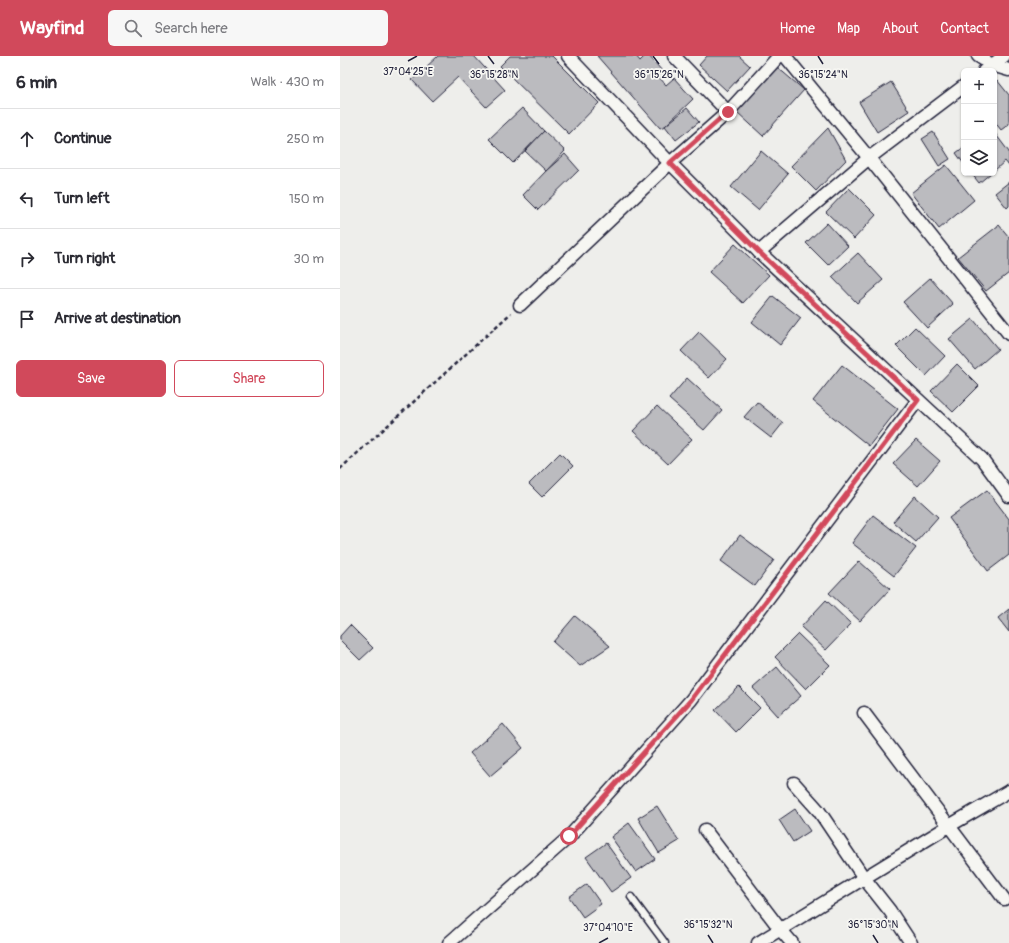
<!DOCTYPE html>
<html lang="en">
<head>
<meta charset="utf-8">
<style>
  body { margin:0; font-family:Pangolin,sans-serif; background:#f7f7f7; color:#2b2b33 }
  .controls { position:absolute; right:12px; top:12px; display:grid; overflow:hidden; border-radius:6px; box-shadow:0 1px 3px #0004 }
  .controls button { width:36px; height:36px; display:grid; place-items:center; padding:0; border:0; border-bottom:1px solid #e1e1e2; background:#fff; color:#2b2b33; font:20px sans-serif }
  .stop { position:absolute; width:12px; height:12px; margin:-9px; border:3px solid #d1495b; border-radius:50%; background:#fff }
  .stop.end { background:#d1495b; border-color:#fff; box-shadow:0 1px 4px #0008 }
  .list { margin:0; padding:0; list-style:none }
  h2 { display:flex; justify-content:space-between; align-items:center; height:52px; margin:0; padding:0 16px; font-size:17px }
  h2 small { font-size:13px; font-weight:400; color:#7c7c81 }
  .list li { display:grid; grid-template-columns:26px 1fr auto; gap:12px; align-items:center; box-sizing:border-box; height:60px; padding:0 16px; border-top:1px solid #e1e1e2 }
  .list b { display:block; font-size:15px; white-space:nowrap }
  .list em { font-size:13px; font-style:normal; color:#7c7c81 }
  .actions { display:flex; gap:8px; padding:12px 16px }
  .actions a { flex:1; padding:9px 0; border:1px solid #d1495b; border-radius:6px; text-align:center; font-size:14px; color:#d1495b }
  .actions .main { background:#d1495b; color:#fff }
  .icon { flex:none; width:22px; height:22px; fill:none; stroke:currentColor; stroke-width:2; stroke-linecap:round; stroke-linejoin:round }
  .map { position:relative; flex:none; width:669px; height:887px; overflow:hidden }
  header { display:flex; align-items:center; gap:24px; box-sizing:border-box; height:56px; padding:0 20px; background:#d1495b; color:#fff }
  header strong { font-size:19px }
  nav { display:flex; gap:22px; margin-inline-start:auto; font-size:14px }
  .search { width:280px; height:36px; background:#f7f7f7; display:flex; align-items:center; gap:10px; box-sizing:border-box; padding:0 14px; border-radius:6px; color:#7c7c81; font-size:15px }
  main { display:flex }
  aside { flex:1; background:#fff }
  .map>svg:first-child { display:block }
</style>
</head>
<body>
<header>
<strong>Wayfind</strong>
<div class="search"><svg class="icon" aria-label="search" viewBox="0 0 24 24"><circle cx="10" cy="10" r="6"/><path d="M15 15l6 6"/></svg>Search here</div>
<nav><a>Home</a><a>Map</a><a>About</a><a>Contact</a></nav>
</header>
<main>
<aside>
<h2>6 min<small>Walk · 430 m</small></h2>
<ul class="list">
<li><svg class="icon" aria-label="ahead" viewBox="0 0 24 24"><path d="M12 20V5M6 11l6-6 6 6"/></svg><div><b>Continue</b></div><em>250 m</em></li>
<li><svg class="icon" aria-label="left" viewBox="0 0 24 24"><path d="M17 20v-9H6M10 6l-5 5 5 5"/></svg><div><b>Turn left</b></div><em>150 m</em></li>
<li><svg class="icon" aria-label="right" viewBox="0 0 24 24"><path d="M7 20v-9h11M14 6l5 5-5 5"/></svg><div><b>Turn right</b></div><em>30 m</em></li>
<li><svg class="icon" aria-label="arrive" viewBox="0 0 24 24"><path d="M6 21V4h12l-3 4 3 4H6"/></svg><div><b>Arrive at destination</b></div></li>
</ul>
<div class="actions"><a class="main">Save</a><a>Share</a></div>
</aside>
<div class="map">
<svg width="669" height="887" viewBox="0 0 669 887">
  <rect width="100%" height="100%" fill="#eeeeeb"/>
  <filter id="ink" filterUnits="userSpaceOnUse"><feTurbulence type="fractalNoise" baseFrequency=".025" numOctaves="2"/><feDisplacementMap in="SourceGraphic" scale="8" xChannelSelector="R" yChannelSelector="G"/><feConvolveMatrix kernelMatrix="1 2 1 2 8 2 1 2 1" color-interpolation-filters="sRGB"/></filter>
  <g filter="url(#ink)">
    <g fill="#bbbbbf" stroke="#22223b">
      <polygon points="98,0 134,0 165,34 146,51 118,21 92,45 72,24"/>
      <polygon points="170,0 212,0 259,47 229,78 160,10"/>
      <polygon points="257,0 296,0 300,5 305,0 309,0 323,16 318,20 326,29 334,22 353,43 325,70 320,72"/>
      <polygon points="367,0 399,0 410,10 387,35 359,9"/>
      <polygon points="437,11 464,34 423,80 397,56"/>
      <polygon points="657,24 669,39 669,68 661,74 654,65 654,27"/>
      <polygon points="551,26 569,55 537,76 519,46"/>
      <polygon points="182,52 204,75 173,107 149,83"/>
      <polygon points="347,52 359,66 336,84 325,70"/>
      <polygon points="488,72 506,104 476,135 451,110"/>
      <polygon points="204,75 225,95 206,115 185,95"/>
      <polygon points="593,76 610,103 599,110 582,83"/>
      <polygon points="654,76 669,96 669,110 665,105 654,115"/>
      <polygon points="624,91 624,108 616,97"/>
      <polygon points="421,95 448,118 418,154 391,131"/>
      <polygon points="225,98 239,114 198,154 183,139 206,115"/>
      <polygon points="606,109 634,144 599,173 571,137"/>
      <polygon points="631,117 651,117 639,127"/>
      <polygon points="669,126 669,150 667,152 655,137"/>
      <polygon points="509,132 536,159 514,183 486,156"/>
      <polygon points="487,167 508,190 488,209 466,187"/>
      <polygon points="659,169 669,181 669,217 646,235 618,201"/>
      <polygon points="395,188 429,219 403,247 369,216"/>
      <polygon points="518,197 543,224 517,247 492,221"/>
      <polygon points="590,222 613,248 587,272 563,246"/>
      <polygon points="433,240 461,262 440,289 412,266"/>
      <polygon points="633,263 658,293 635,313 609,283"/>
      <polygon points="575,271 605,300 586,320 556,290"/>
      <polygon points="359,276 387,303 369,322 341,295"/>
      <polygon points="617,308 639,330 613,356 591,335"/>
      <polygon points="502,309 558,353 529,390 473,345"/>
      <polygon points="347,322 382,354 364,374 329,343"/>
      <polygon points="417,346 443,367 431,382 404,361"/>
      <polygon points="317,350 352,383 328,408 293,375"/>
      <polygon points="576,384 600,405 578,430 553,408"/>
      <polygon points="220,397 233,410 202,441 189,428"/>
      <polygon points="647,434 669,463 669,499 648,515 609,462"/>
      <polygon points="575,440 598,461 576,486 553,466"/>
      <polygon points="533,459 576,492 554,520 512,487"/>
      <polygon points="400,479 434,504 415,530 381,505"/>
      <polygon points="519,505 550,533 520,565 489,537"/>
      <polygon points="486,544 511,568 486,594 461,571"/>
      <polygon points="669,553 669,576 658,562"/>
      <polygon points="235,560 270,590 240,610 213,586"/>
      <polygon points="10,569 33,592 20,604 0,584 0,580"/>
      <polygon points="458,578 490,609 466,633 435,601"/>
      <polygon points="437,611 461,640 438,660 413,632"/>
      <polygon points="399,631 420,652 396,676 375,654"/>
      <polygon points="163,668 183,692 150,720 130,697"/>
      <polygon points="317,750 339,785 319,797 298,762"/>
      <polygon points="455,753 470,775 453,786 439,764"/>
      <polygon points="289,767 315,803 296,816 271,781"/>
      <polygon points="266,787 291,822 271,836 246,801"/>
      <polygon points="247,828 261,848 243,861 229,841"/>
    </g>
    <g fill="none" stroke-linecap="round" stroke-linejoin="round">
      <defs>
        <polyline id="lane" points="291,841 325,887"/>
        <g id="street">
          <polyline points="228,0 330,107 419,196 642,403 669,440"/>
          <polyline points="334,0 388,56"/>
          <polyline points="445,0 529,102 669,278"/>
          <polyline points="638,0 652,9 669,14"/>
          <polyline points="644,15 664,0"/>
          <polyline points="419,196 529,102 624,30"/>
          <polyline points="180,249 330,107 388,56 439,0"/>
          <polyline points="524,657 664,843"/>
          <polyline points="454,727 479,755 524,822 550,855 571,887"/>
          <polyline points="365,774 440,873 452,887"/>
          <polyline points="109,887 229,781 351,644 578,344"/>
          <polyline points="418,887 609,770 669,735"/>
        </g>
      </defs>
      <use href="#lane" stroke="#22223b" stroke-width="9"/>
      <use href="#street" stroke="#22223b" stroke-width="15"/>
      <polyline stroke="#22223b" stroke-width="2.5" stroke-dasharray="4 3" stroke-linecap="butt" points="0,413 171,257"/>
      <use href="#lane" stroke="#f6f6f2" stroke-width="6"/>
      <use href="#street" stroke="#f6f6f2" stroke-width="12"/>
    </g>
  </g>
  <g fill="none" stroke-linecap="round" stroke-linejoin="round" filter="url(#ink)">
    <polyline stroke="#d1495b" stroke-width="5" points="229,780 351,644 578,344 419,196 330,107 388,56"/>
  </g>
  <path fill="none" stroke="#22223b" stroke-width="1.5" d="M148,0L154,8M313,0L319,8M478,0L483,8M68,5L77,0M368,879L373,887M533,879L538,887M259,887L268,882"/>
  <g font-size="10" text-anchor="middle" fill="#22223b" stroke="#f6f6f2" stroke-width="3.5" stroke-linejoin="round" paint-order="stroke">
    <text x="68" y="19">37°04'25"E</text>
    <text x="154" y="22">36°15'28"N</text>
    <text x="319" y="22">36°15'26"N</text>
    <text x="483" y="22">36°15'24"N</text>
    <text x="368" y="872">36°15'32"N</text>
    <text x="533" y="872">36°15'30"N</text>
    <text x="268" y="875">37°04'10"E</text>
  </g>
</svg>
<div class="controls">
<button>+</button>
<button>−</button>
<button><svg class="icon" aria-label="layers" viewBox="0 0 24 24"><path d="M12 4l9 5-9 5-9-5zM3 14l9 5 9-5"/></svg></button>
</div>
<div class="stop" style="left:229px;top:780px"></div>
<div class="stop end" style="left:388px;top:56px"></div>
</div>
</main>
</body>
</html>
